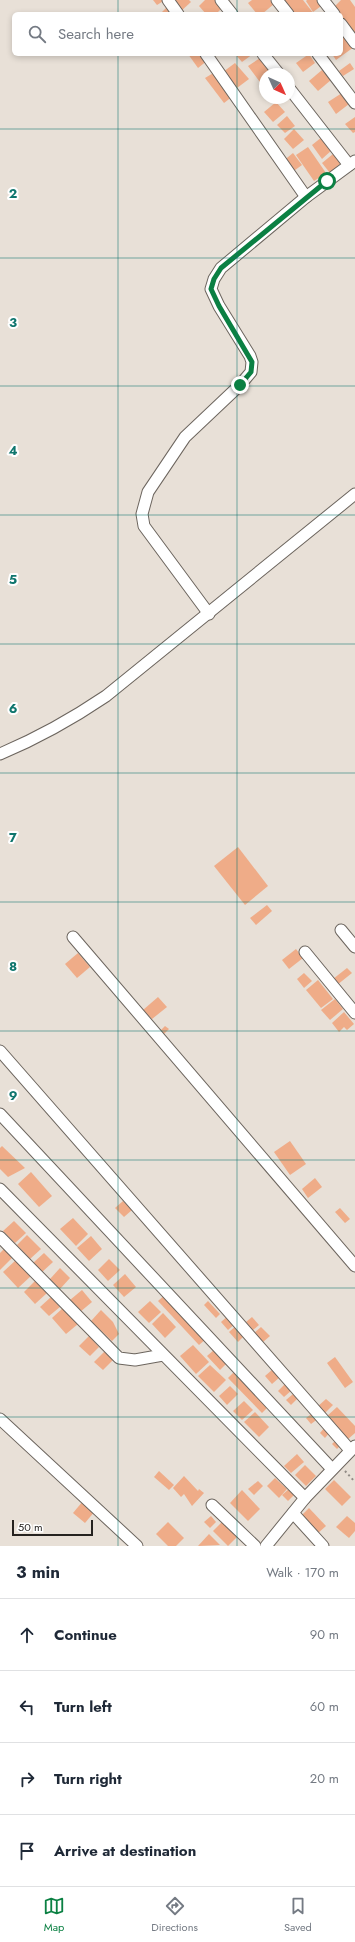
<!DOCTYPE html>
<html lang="en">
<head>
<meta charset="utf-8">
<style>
  body { margin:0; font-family:Jost,sans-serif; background:#f6f6f7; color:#1f2937 }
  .compass { position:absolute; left:259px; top:68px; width:36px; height:36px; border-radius:50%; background:#fff; box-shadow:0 2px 6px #0003; rotate:135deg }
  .scale { position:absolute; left:12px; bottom:10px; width:81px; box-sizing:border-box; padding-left:4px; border:2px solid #25221f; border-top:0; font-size:11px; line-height:14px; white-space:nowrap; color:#25221f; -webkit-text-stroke:3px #fff; paint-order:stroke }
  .stop { position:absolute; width:12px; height:12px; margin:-9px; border:3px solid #0b8043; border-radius:50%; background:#fff }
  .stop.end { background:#0b8043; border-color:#fff; box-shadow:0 1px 4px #0008 }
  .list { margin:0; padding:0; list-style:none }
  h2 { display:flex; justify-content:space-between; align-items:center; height:52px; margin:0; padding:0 16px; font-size:17px }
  h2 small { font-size:13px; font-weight:400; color:#747a83 }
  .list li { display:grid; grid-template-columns:26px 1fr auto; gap:12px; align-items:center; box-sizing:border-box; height:72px; padding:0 16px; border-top:1px solid #e0e1e3 }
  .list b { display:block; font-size:15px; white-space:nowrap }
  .list em { font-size:13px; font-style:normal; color:#747a83 }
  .icon { flex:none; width:22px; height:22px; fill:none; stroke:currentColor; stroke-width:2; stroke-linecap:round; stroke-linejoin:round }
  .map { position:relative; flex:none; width:355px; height:1546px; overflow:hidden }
  .search { position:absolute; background:#fff; box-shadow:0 2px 6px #0003; left:12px; right:12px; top:12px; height:44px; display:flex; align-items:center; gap:10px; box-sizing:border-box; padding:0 14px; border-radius:6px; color:#747a83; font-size:15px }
  .sheet { height:340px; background:#fff }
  nav { display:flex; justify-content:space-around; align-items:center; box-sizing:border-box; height:56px; border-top:1px solid #e0e1e3; background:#fff; font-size:11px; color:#747a83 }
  nav a { display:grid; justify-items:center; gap:2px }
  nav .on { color:#0b8043 }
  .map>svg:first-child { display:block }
</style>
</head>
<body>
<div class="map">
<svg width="355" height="1546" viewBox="0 0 355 1546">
  <rect width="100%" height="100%" fill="#e8e0d7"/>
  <g fill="#efac88">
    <polygon points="153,0 165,0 157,5"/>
    <polygon points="175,0 189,0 191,2 180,12 172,3"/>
    <polygon points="205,0 215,0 222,8 216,14 206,14 199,6"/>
    <polygon points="252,0 270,0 274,4 262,14 257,14 248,3"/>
    <polygon points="284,0 303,0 314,14 293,14"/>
    <polygon points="307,0 321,0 324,4 313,12 306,1"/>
    <polygon points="341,0 350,0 355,7 355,36 341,17 341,14 339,14 334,7"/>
    <polygon points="167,7 173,14 160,14"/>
    <polygon points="344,33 354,47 336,60 332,54 341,54 341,35"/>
    <polygon points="188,54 204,54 208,60 198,68"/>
    <polygon points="235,54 253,54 242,62"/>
    <polygon points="309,54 315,63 303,72 296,63"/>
    <polygon points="260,58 273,74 265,74 265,89 248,66"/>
    <polygon points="235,63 249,79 237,88 223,72"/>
    <polygon points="350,63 354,69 343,76 339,71"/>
    <polygon points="322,70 331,80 318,91 309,81"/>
    <polygon points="215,72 233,96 224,103 205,78"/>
    <polygon points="342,93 349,104 336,114 328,102"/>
    <polygon points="276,102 285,112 273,122 264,112"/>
    <polygon points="287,116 295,126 285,133 277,125"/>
    <polygon points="355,117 355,132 353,133 345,124"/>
    <polygon points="294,129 304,140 293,149 284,139"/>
    <polygon points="322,137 332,150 322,159 312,145"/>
    <polygon points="308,147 326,173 314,181 296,155"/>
    <polygon points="293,153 302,165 291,173 282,162"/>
    <polygon points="333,154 341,163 330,173 322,163"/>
    <polygon points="238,847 268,886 245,905 214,866"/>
    <polygon points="267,905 272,911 256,925 250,918"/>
    <polygon points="296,949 303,958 289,969 282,960"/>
    <polygon points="78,953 90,967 77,978 65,964"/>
    <polygon points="347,968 352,973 337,985 333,979"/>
    <polygon points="304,973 312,981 304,988 297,979"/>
    <polygon points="318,980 333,999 321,1008 306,990"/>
    <polygon points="158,997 167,1007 152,1019 143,1010"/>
    <polygon points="335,999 343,1009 330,1020 321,1010"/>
    <polygon points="344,1012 354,1024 347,1030 344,1027 339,1032 332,1023"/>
    <polygon points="165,1026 169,1029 164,1034 161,1030"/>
    <polygon points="290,1141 306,1164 290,1175 274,1152"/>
    <polygon points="2,1146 25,1168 8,1177 0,1169 0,1148"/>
    <polygon points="31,1172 52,1196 39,1207 18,1184"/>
    <polygon points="315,1178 322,1187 308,1198 302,1189"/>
    <polygon points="123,1201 132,1210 124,1217 115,1208"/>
    <polygon points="340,1208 350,1219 345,1223 335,1212"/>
    <polygon points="73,1218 88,1234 76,1246 60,1229"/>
    <polygon points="14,1221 26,1233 15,1243 3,1231"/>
    <polygon points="27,1235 41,1249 30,1259 17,1245"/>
    <polygon points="91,1236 102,1249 89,1261 77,1248"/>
    <polygon points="4,1249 12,1258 0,1270 0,1253"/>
    <polygon points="44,1253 53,1262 41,1273 33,1263"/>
    <polygon points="109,1259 120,1270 108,1281 98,1270"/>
    <polygon points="16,1260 31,1276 18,1288 3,1272"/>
    <polygon points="60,1268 70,1278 60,1289 50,1279"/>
    <polygon points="125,1274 136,1287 124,1297 113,1285"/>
    <polygon points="35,1281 47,1293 35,1304 24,1292"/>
    <polygon points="82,1290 92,1302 80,1312 70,1300"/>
    <polygon points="166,1294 207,1338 199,1345 158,1301"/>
    <polygon points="51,1297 60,1307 49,1316 40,1307"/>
    <polygon points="150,1301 161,1312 149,1323 138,1312"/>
    <polygon points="208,1301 220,1314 216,1318 204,1305"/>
    <polygon points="64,1307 78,1324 66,1334 52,1318"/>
    <polygon points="101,1310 113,1322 119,1334 112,1341 91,1321"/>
    <polygon points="163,1313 176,1327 165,1338 152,1324"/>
    <polygon points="229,1315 236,1323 228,1330 221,1322"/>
    <polygon points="252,1317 259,1325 253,1330 246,1322"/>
    <polygon points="237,1325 246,1334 238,1342 229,1332"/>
    <polygon points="261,1327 270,1336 263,1342 254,1333"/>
    <polygon points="89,1336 99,1347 90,1356 79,1346"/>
    <polygon points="193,1345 209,1362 196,1374 180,1356"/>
    <polygon points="215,1349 228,1362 220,1370 207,1356"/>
    <polygon points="105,1351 113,1360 103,1370 94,1362"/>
    <polygon points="335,1357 353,1382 345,1388 327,1363"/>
    <polygon points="210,1365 226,1380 214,1392 198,1376"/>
    <polygon points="273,1369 280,1377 272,1384 265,1376"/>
    <polygon points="236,1370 270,1405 262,1413 228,1378"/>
    <polygon points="286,1383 292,1390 284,1397 278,1391"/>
    <polygon points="230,1386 238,1394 227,1405 219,1396"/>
    <polygon points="293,1394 297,1399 291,1405 286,1400"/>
    <polygon points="326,1399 333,1405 324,1414 317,1407"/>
    <polygon points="244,1401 253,1410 242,1420 233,1411"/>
    <polygon points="337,1407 355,1426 355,1433 347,1440 326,1417"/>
    <polygon points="255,1412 269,1427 259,1437 244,1422"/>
    <polygon points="314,1412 319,1418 311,1424 306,1418"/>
    <polygon points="325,1427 330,1432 325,1438 320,1433"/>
    <polygon points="337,1439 342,1444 337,1449 332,1444"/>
    <polygon points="297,1454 304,1462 291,1473 284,1466"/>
    <polygon points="305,1465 316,1476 306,1486 295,1475"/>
    <polygon points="159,1471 174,1485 169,1490 154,1477"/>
    <polygon points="184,1476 198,1491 199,1489 204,1493 192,1506 184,1494 181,1497 173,1488"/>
    <polygon points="275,1478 287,1489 279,1498 267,1486"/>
    <polygon points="334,1480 351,1497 342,1506 325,1489"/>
    <polygon points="258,1481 263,1486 254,1495 248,1489"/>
    <polygon points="290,1488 295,1494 288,1501 282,1495"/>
    <polygon points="242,1490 260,1509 248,1521 230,1503"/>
    <polygon points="83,1501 95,1511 85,1523 73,1513"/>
    <polygon points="309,1508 326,1526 317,1534 300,1517"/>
    <polygon points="211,1516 216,1522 210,1528 204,1522"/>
    <polygon points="347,1516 355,1523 355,1531 349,1538 336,1527"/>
    <polygon points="224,1520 239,1535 228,1546 213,1531"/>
    <polygon points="168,1522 184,1538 176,1546 168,1546 156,1534"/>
    <polygon points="209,1534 220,1545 198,1546"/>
  </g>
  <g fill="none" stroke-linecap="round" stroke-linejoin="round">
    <defs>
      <g id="minor">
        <polyline points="168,0 178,14"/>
        <polyline points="221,0 232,14"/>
        <polyline points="277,0 288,14"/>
        <polyline points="323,0 334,14"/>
        <polyline points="341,24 355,43"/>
        <polyline points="206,54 306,197"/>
        <polyline points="263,54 279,74"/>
        <polyline points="318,54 355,103"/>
        <polyline points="289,88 349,165"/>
        <polyline points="209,614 144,526 142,514 148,492 185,437 240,385 251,372 252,362 250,356 219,306 211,289 214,279 221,268 306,197 355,161"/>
        <path d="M0,754C38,738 72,719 106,696L355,494"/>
        <polyline points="341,930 355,947"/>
        <polyline points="73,937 355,1266"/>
        <polyline points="305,952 355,1013"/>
        <polyline points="0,1051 350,1450"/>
        <polyline points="0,1114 332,1469"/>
        <polyline points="0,1189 305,1498"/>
        <polyline points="0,1237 119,1358 135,1360 163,1355"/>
        <polyline points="0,1419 137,1546"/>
        <polyline points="212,1505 255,1546"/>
        <polyline points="293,1513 323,1546"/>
        <polyline points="266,1546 305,1498 355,1446"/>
      </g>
    </defs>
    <use href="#minor" stroke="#6c655e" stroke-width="13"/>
    <polyline stroke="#918b85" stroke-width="2" stroke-dasharray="2 3" stroke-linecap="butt" points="345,1471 355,1482"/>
    <use href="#minor" stroke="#fff" stroke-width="11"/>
  </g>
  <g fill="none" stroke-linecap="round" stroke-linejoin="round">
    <polyline stroke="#0b8043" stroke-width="5" points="240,385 251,372 252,362 219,306 211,289 214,279 221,268 327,181"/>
  </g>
  <path fill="none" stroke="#0f766e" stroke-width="1" stroke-opacity="0.55" d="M118,0V14M237,0V14M118,54V1546M237,54V1546M0,129H355M0,258H355M0,386H355M0,515H355M0,644H355M0,773H355M0,902H355M0,1031H355M0,1160H355M0,1288H355M0,1417H355"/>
  <g font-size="13" text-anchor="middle" font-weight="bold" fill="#0f766e" stroke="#fff" stroke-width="4" stroke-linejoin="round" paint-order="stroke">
    <text x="13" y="198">2</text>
    <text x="13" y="327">3</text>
    <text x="13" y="455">4</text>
    <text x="13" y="584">5</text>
    <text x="13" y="713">6</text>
    <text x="13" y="842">7</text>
    <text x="13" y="971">8</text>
    <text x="13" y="1100">9</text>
  </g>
</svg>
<svg class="compass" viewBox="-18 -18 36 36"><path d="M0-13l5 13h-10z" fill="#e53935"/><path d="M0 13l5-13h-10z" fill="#747a83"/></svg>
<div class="scale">50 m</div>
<div class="stop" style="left:327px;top:181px"></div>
<div class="stop end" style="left:240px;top:385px"></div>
<div class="search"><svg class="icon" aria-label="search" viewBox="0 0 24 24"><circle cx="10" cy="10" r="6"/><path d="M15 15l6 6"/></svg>Search here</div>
</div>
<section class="sheet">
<h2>3 min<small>Walk · 170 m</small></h2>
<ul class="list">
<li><svg class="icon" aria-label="ahead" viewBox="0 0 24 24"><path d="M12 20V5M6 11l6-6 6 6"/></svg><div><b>Continue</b></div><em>90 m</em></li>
<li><svg class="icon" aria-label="left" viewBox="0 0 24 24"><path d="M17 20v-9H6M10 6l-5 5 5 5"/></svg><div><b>Turn left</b></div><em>60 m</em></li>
<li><svg class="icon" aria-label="right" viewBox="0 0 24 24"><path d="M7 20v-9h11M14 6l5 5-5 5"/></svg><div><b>Turn right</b></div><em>20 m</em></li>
<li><svg class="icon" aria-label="arrive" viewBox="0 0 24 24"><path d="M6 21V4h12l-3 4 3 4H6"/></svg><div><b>Arrive at destination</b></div></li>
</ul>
</section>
<nav>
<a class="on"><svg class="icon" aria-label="map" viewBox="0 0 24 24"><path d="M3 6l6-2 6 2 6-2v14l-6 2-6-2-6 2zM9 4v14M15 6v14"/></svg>Map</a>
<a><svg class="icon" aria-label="directions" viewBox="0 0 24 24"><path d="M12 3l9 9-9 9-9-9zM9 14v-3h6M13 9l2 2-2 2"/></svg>Directions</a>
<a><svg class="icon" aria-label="saved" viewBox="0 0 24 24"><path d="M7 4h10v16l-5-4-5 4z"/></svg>Saved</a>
</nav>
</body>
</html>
